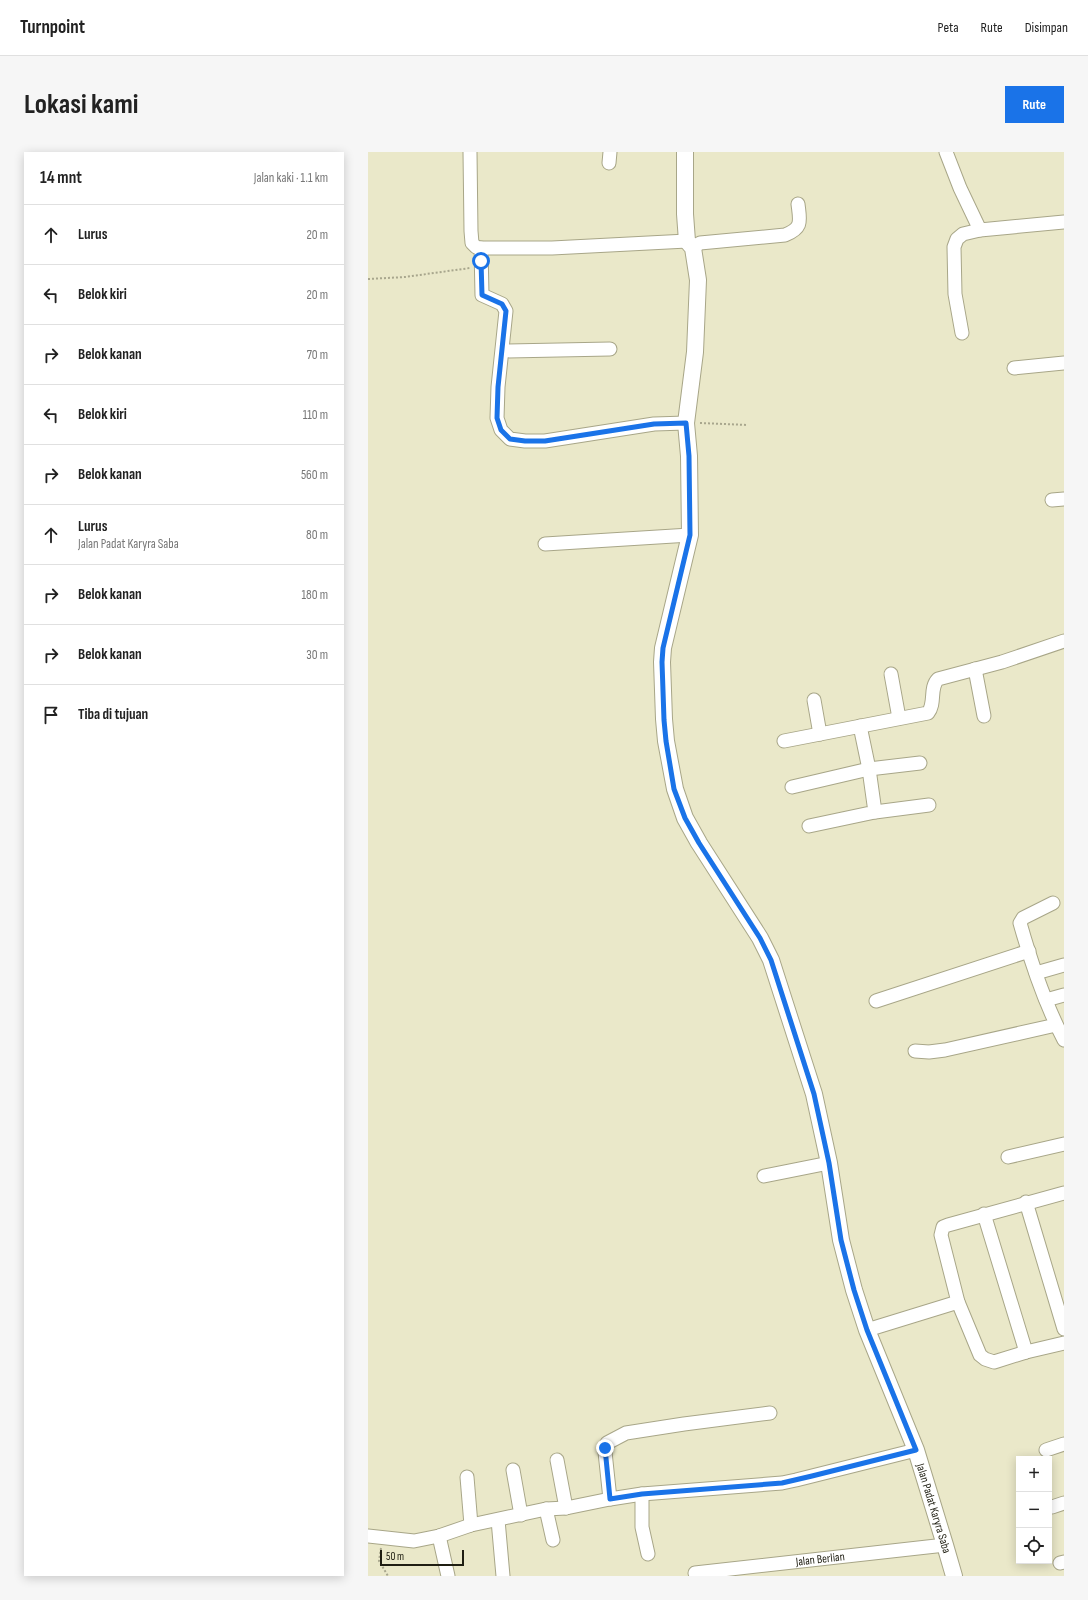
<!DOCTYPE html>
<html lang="id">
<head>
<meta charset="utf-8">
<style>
  body { margin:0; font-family:"Sofia Sans Condensed",sans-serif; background:#f6f6f6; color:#222 }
  .controls { position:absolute; right:12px; bottom:12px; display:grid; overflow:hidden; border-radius:0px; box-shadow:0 2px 10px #0003 }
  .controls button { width:36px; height:36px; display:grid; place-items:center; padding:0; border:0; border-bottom:1px solid #e0e0e0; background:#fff; color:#222; font:20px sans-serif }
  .scale { position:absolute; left:12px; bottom:10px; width:84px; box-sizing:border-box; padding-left:4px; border:2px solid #1f1e12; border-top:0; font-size:11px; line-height:14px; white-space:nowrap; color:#1f1e12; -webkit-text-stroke:3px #eae8c9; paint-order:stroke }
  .stop { position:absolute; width:12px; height:12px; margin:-9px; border:3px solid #1a73e8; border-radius:50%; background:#fff }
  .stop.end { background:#1a73e8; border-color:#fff; box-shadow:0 1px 4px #0008 }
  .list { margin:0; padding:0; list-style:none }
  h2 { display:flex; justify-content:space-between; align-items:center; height:52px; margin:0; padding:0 16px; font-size:17px }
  h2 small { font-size:13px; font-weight:400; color:#767676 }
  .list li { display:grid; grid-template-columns:26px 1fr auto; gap:12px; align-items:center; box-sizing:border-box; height:60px; padding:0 16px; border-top:1px solid #e0e0e0 }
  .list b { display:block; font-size:15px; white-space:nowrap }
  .list p { margin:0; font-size:13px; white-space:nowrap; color:#767676 }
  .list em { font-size:13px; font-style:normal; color:#767676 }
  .icon { flex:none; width:22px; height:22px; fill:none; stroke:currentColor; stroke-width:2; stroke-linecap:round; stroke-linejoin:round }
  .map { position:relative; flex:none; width:696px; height:1424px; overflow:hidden; border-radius:0px }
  header { display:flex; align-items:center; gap:24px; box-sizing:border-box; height:56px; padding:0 20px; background:#fff; border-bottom:1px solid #e0e0e0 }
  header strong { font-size:19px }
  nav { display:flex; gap:22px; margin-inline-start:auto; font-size:14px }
  .intro { display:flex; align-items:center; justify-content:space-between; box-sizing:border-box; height:96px; padding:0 24px }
  h1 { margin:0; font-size:28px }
  .button { padding:10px 18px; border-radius:0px; background:#1a73e8; color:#fff; font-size:14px; font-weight:700 }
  main { display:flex; gap:24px; padding:0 24px }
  aside { flex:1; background:#fff; border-radius:0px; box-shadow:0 2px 10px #0003 }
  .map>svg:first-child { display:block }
</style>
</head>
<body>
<header>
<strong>Turnpoint</strong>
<nav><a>Peta</a><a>Rute</a><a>Disimpan</a></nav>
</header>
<div class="intro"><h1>Lokasi kami</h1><a class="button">Rute</a></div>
<main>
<aside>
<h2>14 mnt<small>Jalan kaki · 1.1 km</small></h2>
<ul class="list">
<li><svg class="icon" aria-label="ahead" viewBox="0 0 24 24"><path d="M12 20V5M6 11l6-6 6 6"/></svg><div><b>Lurus</b></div><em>20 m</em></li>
<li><svg class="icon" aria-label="left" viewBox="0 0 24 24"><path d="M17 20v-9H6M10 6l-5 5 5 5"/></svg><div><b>Belok kiri</b></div><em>20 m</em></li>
<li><svg class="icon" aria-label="right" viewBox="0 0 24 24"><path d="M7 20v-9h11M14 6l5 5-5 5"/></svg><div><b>Belok kanan</b></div><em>70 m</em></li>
<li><svg class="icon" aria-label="left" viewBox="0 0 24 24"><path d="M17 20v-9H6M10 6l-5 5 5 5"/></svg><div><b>Belok kiri</b></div><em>110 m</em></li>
<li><svg class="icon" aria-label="right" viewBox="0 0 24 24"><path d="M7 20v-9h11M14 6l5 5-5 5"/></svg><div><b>Belok kanan</b></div><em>560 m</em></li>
<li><svg class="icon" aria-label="ahead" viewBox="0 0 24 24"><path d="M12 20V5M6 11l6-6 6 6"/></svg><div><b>Lurus</b><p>Jalan Padat Karyra Saba</p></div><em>80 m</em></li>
<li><svg class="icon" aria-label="right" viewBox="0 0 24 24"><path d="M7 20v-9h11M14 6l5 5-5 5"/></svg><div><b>Belok kanan</b></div><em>180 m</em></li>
<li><svg class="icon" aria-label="right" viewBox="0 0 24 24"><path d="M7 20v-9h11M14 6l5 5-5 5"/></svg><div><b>Belok kanan</b></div><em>30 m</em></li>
<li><svg class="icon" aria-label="arrive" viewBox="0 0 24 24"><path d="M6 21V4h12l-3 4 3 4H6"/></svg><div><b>Tiba di tujuan</b></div></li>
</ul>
</aside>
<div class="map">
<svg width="696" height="1424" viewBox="0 0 696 1424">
  <rect width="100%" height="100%" fill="#eae8c9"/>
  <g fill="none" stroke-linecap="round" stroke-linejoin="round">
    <defs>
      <g id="minor">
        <polyline points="102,0 103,79 104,91 108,95 113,96 184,96 319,89"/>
        <polyline points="578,0 592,36 612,78 696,70"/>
        <polyline points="241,11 242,0"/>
        <polyline points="113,96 114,143 134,152 138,159 130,235 129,266 133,278 142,287 157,289 177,289 286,272 318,271"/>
        <path d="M325,96L332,91L417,83C435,76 432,69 430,52"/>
        <polyline points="594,181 587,142 586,95 589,87 595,82 612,78"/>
        <polyline points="135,199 242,197"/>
        <polyline points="646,216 696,211"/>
        <polyline points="684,348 696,347"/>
        <polyline points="177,392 322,383"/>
        <polyline points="607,517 616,564"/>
        <polyline points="523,522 531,566"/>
        <polyline points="446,548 452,582"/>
        <path d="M416,589L560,561C568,551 561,536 570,527L634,510L696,489"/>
        <polyline points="424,635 501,617 552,611"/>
        <polyline points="507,660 561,653"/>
        <polyline points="441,674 507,660 501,617 492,574"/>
        <path d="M685,751L655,766L652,771C663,810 677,852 696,888"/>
        <polyline points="668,821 696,813"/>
        <polyline points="678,848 696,843"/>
        <polyline points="508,849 661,799"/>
        <polyline points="547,899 561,900 577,898 688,873"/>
        <polyline points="640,1005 696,992"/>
        <polyline points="396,1024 461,1011"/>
        <polyline points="696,1041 580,1073 575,1075 573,1083 590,1150 612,1203 617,1207 626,1210 658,1200 696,1191"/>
        <polyline points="658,1050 696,1177"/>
        <polyline points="616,1062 658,1200"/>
        <polyline points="499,1178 590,1150"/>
        <polyline points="678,1298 696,1292"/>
        <polyline points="189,1308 198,1356"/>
        <polyline points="145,1318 153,1363"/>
        <polyline points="99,1325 103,1373"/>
        <polyline points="274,1342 274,1375 280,1402"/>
        <polyline points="242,1347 237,1300 239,1291 258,1281 316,1272 402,1261"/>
        <polyline points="684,1355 696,1351"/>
        <polyline points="178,1357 185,1388"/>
        <polyline points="130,1368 135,1424"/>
        <polyline points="0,1384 46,1389 71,1384 103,1373 178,1357 198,1356 242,1347 274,1342 414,1331 428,1328 548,1298"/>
        <polyline points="71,1384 80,1424"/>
        <polyline points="692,1411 696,1410"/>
        <path id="s1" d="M327,1421L577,1393"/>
      </g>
      <g id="tertiary">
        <path id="s2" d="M317,0V62L319,89L325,96L330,128L327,200L318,271L321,304L322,383L295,496L294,510L296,567L298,589L307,637L317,666L331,691L392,786L403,808L446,942L461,1011L473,1088L486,1138L499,1178L548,1298L577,1393L586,1424"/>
      </g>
    </defs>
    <use href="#minor" stroke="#a8a688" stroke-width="15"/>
    <use href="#tertiary" stroke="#a8a688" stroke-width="18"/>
    <g stroke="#a8a68d" stroke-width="2" stroke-dasharray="2 2" stroke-linecap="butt">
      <polyline points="0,127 37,125 102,116"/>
      <polyline points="332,271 379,273"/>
      <polyline points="13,1396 11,1409 20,1424"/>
    </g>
    <use href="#minor" stroke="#fff" stroke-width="13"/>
    <use href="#tertiary" stroke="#fff" stroke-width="16"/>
  </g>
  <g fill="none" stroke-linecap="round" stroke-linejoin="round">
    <polyline stroke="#1a73e8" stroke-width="5" points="113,109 114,143 134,152 138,159 130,235 129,266 133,278 142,287 157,289 177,289 286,272 318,271 321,304 322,383 295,496 294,510 296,568 298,589 306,637 317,666 331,691 392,786 403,808 446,942 461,1011 473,1088 486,1138 499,1178 548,1298 444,1324 414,1331 274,1342 242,1347 237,1296"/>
  </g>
  <g text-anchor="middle" stroke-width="3.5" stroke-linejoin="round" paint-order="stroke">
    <g font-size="12" fill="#1f1e12" stroke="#eae8c9">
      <text dy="4" stroke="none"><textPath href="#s2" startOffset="1415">Jalan Padat Karyra Saba</textPath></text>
      <text dy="4" stroke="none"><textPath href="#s1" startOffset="126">Jalan Berlian</textPath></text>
    </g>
  </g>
</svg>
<div class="controls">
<button>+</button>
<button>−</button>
<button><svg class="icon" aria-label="locate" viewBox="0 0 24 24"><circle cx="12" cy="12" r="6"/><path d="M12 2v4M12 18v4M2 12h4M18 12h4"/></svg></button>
</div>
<div class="scale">50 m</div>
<div class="stop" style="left:113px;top:109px"></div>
<div class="stop end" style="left:237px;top:1296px"></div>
</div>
</main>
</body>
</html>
